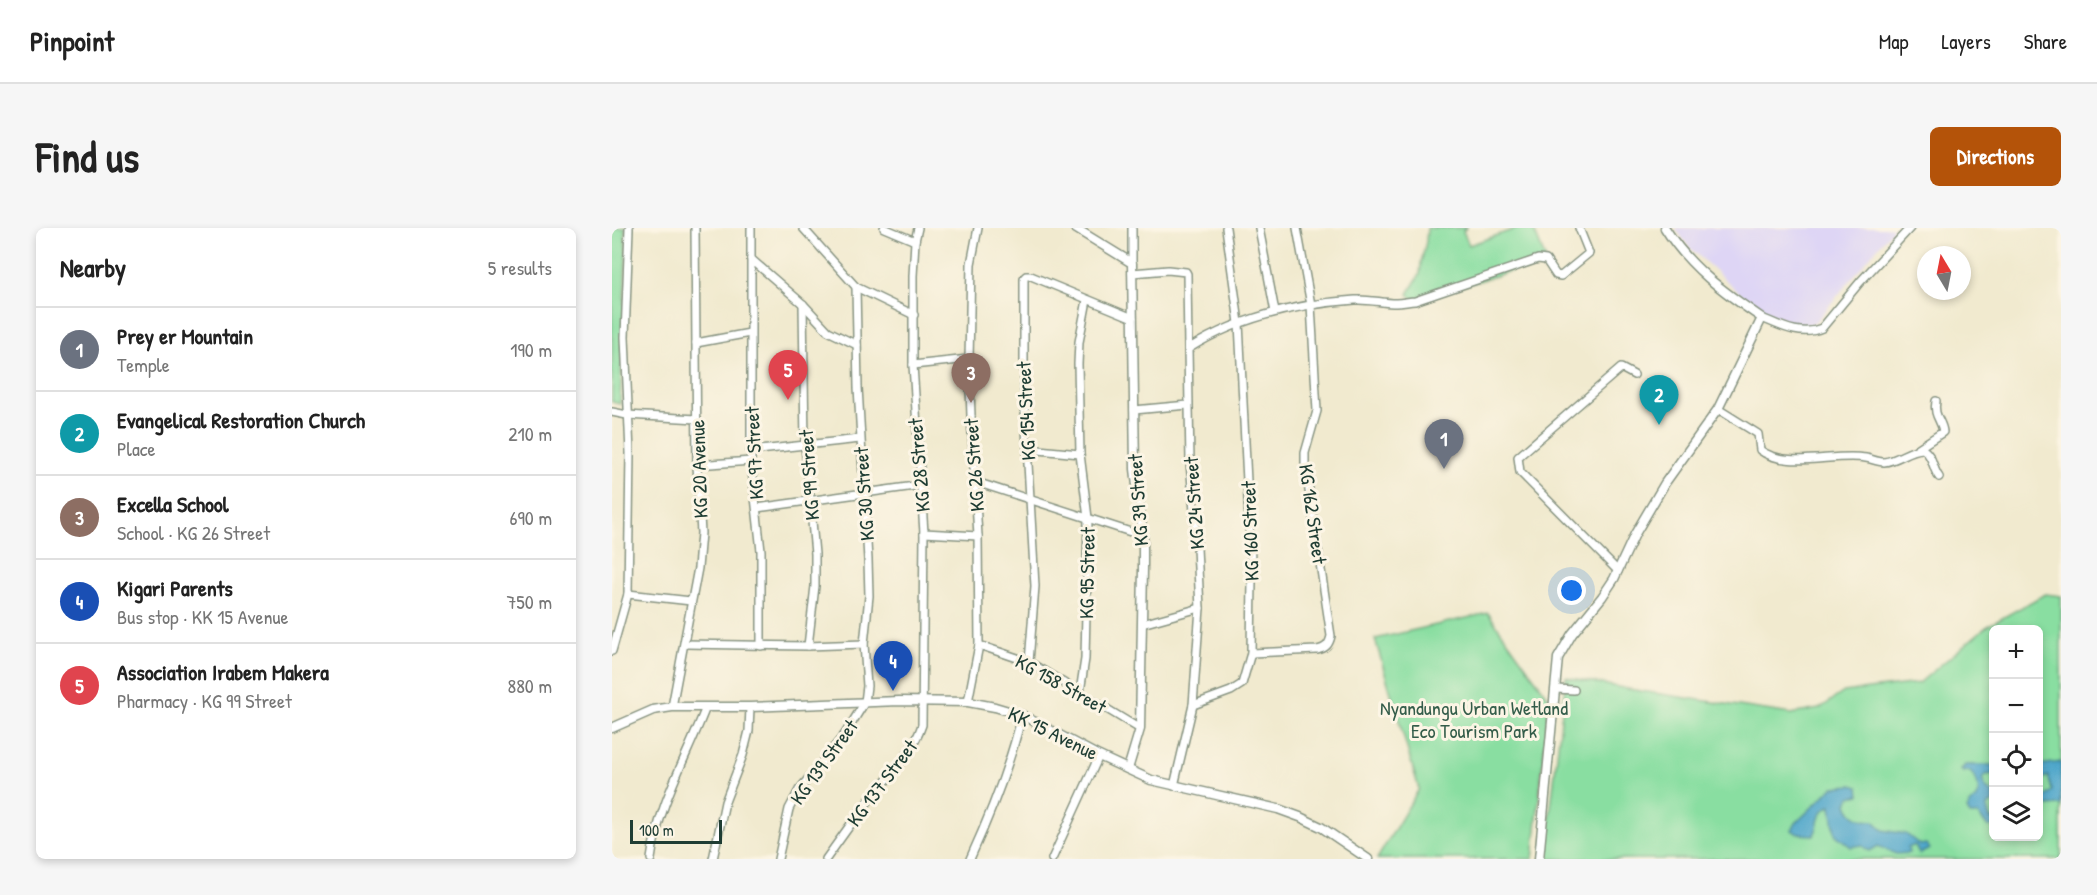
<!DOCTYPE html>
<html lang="en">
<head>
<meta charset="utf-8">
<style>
  body { margin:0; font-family:"Patrick Hand",sans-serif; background:#f6f6f6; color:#222 }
  .controls { position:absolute; right:18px; bottom:18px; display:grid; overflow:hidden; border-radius:9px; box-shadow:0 3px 9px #0003 }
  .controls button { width:54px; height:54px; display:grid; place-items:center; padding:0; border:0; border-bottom:2px solid #e0e0e0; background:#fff; color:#222; font:30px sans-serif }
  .compass { position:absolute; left:1305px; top:18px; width:54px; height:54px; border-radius:50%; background:#fff; box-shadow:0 3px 9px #0003; rotate:350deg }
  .scale { position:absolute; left:18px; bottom:15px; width:92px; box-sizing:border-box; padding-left:6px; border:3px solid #1f3d34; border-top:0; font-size:16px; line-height:21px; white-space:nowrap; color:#1f3d34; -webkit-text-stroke:4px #fcf5e5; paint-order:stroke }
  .you { position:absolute; left:960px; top:363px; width:21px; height:21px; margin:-15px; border:4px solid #fff; border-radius:50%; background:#1a73e8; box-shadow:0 0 0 9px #1a73e833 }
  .badge { display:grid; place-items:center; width:39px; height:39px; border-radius:50%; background:#b45309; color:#fff; font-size:20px; font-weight:700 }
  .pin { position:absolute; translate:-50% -50px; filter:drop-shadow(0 2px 3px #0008) }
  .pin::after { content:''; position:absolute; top:32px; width:21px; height:18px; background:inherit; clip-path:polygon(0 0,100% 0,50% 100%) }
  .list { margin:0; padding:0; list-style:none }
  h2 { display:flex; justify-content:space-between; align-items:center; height:78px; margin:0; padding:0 24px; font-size:26px }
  h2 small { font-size:20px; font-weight:400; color:#767676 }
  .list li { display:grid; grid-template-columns:39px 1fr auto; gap:18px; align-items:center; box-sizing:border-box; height:84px; padding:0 24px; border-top:2px solid #e0e0e0 }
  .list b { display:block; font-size:22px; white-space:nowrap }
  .list p { margin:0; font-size:20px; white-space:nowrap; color:#767676 }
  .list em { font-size:20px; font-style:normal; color:#767676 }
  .icon { flex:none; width:33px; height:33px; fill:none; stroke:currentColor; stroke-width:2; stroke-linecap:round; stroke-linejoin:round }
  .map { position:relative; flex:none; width:1449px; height:631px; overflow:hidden; border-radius:9px }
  header { display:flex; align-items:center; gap:36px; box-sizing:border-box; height:84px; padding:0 30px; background:#fff; border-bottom:2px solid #e0e0e0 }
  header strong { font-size:28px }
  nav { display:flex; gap:33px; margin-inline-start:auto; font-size:21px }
  .intro { display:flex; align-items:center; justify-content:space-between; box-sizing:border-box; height:144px; padding:0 36px }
  h1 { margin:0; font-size:42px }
  .button { padding:15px 27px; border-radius:9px; background:#b45309; color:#fff; font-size:21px; font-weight:700 }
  main { display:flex; gap:36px; padding:0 36px }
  aside { flex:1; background:#fff; border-radius:9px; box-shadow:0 3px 9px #0003 }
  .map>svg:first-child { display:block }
</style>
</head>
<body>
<header>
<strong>Pinpoint</strong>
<nav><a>Map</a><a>Layers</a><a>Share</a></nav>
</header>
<div class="intro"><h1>Find us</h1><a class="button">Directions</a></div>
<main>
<aside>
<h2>Nearby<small>5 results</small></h2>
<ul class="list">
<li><span class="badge" style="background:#6b7280">1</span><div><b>Prey er Mountain</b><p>Temple</p></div><em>190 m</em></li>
<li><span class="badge" style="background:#0f9aa8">2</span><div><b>Evangelical Restoration Church</b><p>Place</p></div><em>210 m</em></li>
<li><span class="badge" style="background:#8d6e63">3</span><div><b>Excella School</b><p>School · KG 26 Street</p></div><em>690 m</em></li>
<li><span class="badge" style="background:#1a4fb4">4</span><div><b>Kigari Parents</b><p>Bus stop · KK 15 Avenue</p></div><em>750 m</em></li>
<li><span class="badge" style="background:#e0444e">5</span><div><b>Association Irabem Makera</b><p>Pharmacy · KG 99 Street</p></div><em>880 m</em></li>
</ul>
</aside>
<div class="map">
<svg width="1449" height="631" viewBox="0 0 1449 631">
  <rect width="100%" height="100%" fill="#fcf5e5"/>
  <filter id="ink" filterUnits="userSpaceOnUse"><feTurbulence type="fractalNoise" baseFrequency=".0167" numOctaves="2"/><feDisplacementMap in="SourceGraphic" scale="12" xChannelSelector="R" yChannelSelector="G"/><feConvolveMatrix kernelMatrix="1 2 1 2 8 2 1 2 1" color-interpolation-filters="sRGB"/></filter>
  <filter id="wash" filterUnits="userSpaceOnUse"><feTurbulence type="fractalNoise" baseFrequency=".008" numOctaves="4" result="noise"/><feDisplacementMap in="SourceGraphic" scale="24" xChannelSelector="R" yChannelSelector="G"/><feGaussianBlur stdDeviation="1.35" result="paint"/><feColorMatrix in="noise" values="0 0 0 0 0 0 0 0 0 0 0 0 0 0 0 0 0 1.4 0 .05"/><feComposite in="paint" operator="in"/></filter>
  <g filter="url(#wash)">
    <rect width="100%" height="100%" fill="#f1eacf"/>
    <polygon fill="#ded5f5" points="1063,0 1282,0 1206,91 1200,96 1182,98 1161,89 1130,67 1077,19"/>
    <g fill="#89dea1" stroke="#548e6a" stroke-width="1.5" fill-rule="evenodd">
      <polygon points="0,0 13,0 14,27 8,176 0,174"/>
      <polygon points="815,0 854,0 851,3 857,17 906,0 921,0 934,32 803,73 796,66 808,46 809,35 814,14"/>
      <path d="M1433,366L1449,368V631H933L954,449L1016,461L1179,486L1207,481L1232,464L1307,455L1374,399ZM1382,401H1426V608H1382Z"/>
      <polygon points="876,385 937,470 921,631 765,631 807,561 763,411"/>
    </g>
    <g fill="#4da6ca" stroke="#36727f" stroke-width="1.5">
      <polygon points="1449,534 1449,577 1434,578 1427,588 1427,574 1440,563 1436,548 1427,553 1427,537"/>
      <path d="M1353,537H1381V546L1374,547L1370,552L1374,560L1381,565V574L1377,577L1375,580L1378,591H1381V598L1376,599L1366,587H1358L1355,582C1357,576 1361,575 1364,570C1370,561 1364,549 1357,543L1351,544L1349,542Z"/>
      <path d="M1240,557L1247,559L1248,567L1238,569L1235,575C1238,588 1250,593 1262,593L1271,602L1294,606L1308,617L1314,616L1318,621L1307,626L1303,617L1296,620L1297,625L1284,626L1266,618L1258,623L1254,621L1250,617L1239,619L1223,606L1219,578C1204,583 1208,596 1202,607L1186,606L1180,602L1184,595L1221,559Z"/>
    </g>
  </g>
  <g filter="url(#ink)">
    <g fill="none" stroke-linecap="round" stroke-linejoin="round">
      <defs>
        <g id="minor">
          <polyline points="139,0 139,233 149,323 149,418"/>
          <polyline points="191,0 244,59 302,87"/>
          <polyline points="272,0 303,13"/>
          <polyline points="647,0 663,84"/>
          <polyline points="139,31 191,76 216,103 245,117"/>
          <polyline points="520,35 520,0"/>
          <polyline points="520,45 556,42 574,44 575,46 576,121"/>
          <polyline points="191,76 193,217 203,326 203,358 196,418"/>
          <path d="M1150,90C1169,98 1189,109 1210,100L1248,54L1298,0"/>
          <polyline points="84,115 138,105"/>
          <polyline points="301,137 357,131"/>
          <path d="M1106,181L1146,206L1148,222C1174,242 1224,224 1254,230C1260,231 1265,234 1272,234C1286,233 1297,221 1311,221C1322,229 1320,240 1327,249"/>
          <polyline points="522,182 576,177"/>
          <polyline points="0,184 15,187 85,191"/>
          <polyline points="416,221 468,226"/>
          <path d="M1305,221L1331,204C1330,192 1321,189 1324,173"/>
          <polyline points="138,223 248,211"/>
          <polyline points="85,237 139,233"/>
          <polyline points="364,254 531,308"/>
          <polyline points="145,280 310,257"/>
          <polyline points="312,305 366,308"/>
          <polyline points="1006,343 908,244 906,229 1009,140 1022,147"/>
          <polyline points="16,366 79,373"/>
          <polyline points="530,396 588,380"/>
          <polyline points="73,416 196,418 252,416"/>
          <polyline points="367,417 417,434 528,501"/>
          <polyline points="0,423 16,366 18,225 13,109 17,0"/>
          <path d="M639,425L705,422C714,420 717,417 719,408L693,236V225L705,183L699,77L685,0"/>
          <polyline points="417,434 423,358 412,166 412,50 414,48 419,48 521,90"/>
          <polyline points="944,461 962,462"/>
          <polyline points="468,464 473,431 476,290 468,226 466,136 467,114 475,72"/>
          <polyline points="356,474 367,417 366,308 359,188 357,131 359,36 366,0"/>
          <polyline points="581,477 619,463 630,456 639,425 640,352 627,95 614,0"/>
          <polyline points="60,479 86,340 89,305 85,237 83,0"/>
          <path d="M562,558L581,477L588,380L585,320L578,234L576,121C626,89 685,76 743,72C757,71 771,75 784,75C791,75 797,73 803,73L926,31L934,32L944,47L949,48L977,25L967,0"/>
          <path d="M39,631C46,577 75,529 94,479"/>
          <polyline points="101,631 113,574 131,527 137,503 138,479"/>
          <polyline points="166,631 177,581 187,562 233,506 253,474 255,458 252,416 257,368 256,332 246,159 244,59"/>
          <path d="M214,631C226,614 238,597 250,581C271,554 299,530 310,497L312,305L301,137V48L303,13L306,0"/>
          <path d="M358,631C379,585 398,537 410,487"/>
          <polyline points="440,631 487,528"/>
        </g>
        <g id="tertiary">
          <polyline points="463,0 520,35 523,241 531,308 531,340 528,501 516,541"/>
          <polyline points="0,500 41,482 60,479 138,479 287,473 356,474 383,479 410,487 487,528 539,552 666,581 688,589 709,599 756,631"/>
          <path d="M927,631L946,430L960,406L990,369L1002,351L1023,306L1053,255L1106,181L1150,90C1113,65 1077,39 1053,0"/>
        </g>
      </defs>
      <use href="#minor" stroke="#889482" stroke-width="10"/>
      <use href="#tertiary" stroke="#889482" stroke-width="11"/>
      <use href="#minor" stroke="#fff" stroke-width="7"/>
      <use href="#tertiary" stroke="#fff" stroke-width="8"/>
    </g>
  </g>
  <g text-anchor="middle" stroke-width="6" stroke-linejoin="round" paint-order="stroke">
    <g font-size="20" fill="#1f3d34" stroke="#fcf5e5">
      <text transform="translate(414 183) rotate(-93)" y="7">KG 154 Street</text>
      <text transform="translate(142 225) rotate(-93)" y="7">KG 97 Street</text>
      <text transform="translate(307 237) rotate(-95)" y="7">KG 28 Street</text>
      <text transform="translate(362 237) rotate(-94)" y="7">KG 26 Street</text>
      <text transform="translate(87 241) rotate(-92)" y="7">KG 20 Avenue</text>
      <text transform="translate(197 247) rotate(-94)" y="7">KG 99 Street</text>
      <text transform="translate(252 266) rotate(-94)" y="7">KG 30 Street</text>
      <text transform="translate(526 272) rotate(-94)" y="7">KG 39 Street</text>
      <text transform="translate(582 275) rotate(-94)" y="7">KG 24 Street</text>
      <text transform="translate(701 286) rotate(82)" y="7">KG 162 Street</text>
      <text transform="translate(638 303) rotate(-92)" y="7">KG 160 Street</text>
      <text transform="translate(475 345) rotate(-89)" y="7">KG 95 Street</text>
      <text transform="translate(449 456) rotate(29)" y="7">KG 158 Street</text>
      <text transform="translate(441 505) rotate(26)" y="7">KK 15 Avenue</text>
      <text transform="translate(212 534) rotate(-54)" y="7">KG 139 Street</text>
      <text transform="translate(270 555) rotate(-53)" y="7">KG 137 Street</text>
    </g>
    <g font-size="20" fill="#345d4a" stroke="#fcf5e5">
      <text x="862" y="487">Nyandungu Urban Wetland<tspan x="862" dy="23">Eco Tourism Park</tspan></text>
    </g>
  </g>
</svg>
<div class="controls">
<button>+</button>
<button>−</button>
<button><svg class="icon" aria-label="locate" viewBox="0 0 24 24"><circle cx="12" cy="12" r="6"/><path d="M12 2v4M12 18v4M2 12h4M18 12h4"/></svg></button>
<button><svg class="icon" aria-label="layers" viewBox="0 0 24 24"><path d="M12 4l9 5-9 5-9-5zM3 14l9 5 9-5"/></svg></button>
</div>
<svg class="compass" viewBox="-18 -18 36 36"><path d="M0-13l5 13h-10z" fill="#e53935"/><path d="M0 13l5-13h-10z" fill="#767676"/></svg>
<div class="scale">100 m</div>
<div class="you"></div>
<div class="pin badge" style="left:832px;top:241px;background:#6b7280">1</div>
<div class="pin badge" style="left:1047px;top:197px;background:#0f9aa8">2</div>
<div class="pin badge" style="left:359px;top:175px;background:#8d6e63">3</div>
<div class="pin badge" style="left:281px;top:463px;background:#1a4fb4">4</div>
<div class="pin badge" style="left:176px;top:172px;background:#e0444e">5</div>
</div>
</main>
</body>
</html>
